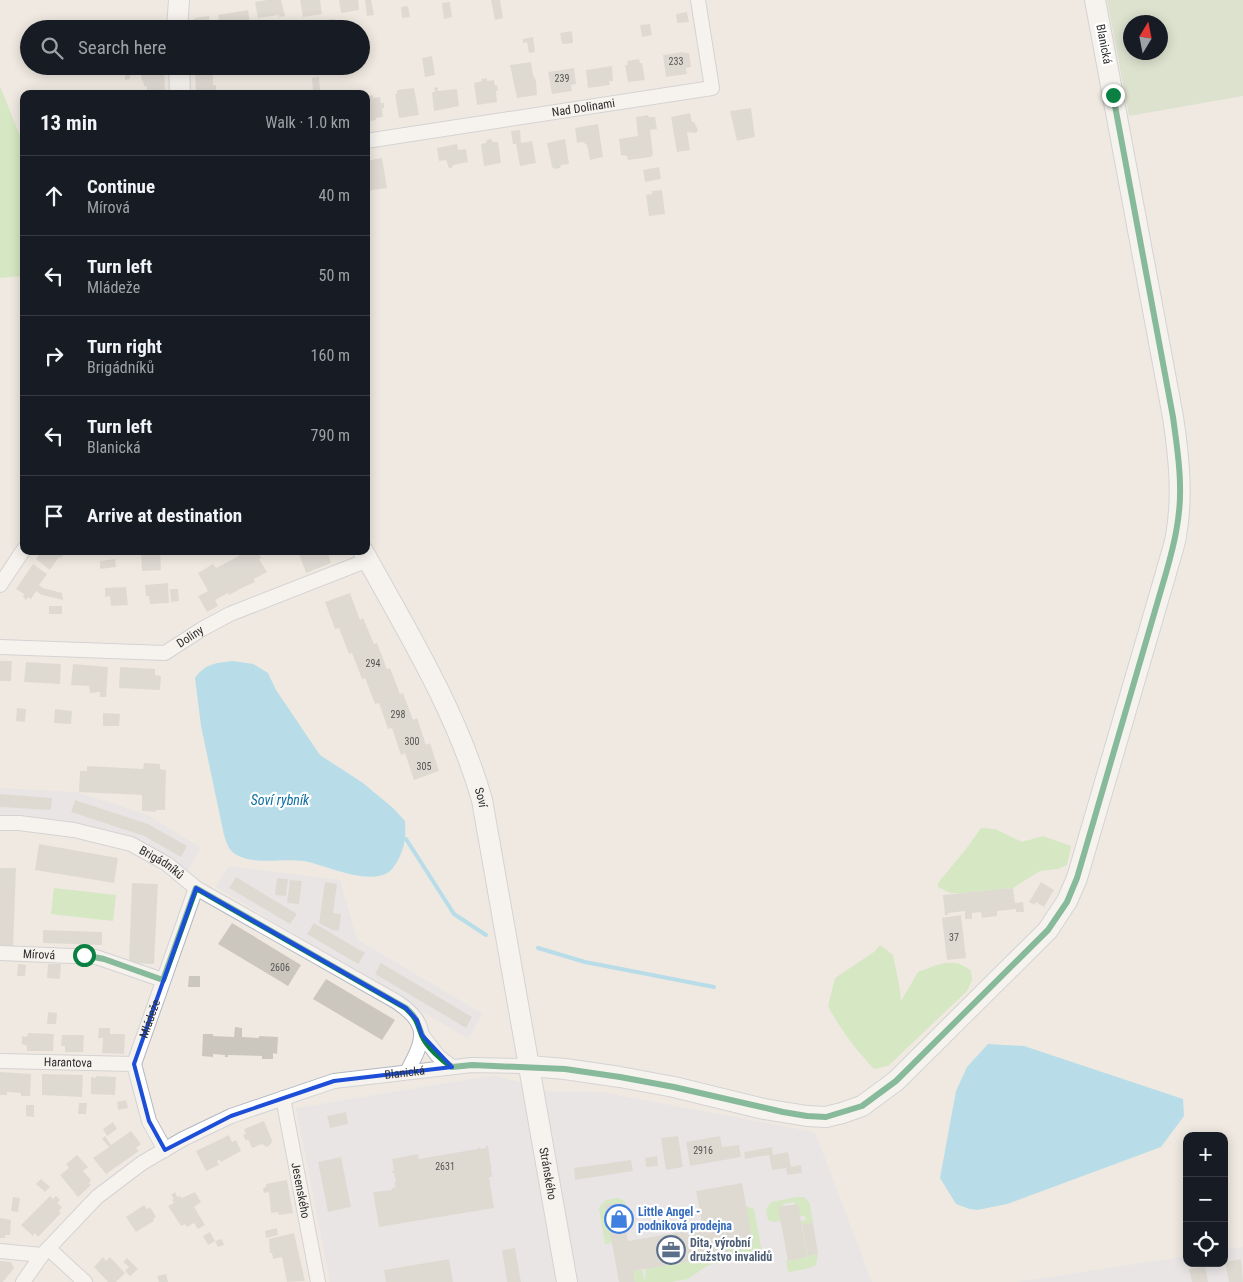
<!DOCTYPE html>
<html lang="en">
<head>
<meta charset="utf-8">
<style>
  body { margin:0; font-family:"Roboto Condensed",sans-serif; background:#20242c; color:#f1f3f6 }
  .controls { position:absolute; right:15px; bottom:15px; display:grid; overflow:hidden; border-radius:10px; box-shadow:0 2px 12px #0003 }
  .controls button { width:45px; height:45px; display:grid; place-items:center; padding:0; border:0; border-bottom:1px solid #363941; background:#171b24; color:#f1f3f6; font:25px sans-serif }
  .compass { position:absolute; left:1123px; top:15px; width:45px; height:45px; border-radius:50%; background:#171b24; box-shadow:0 2px 12px #0003; rotate:10deg }
  .stop { position:absolute; width:15px; height:15px; margin:-11px; border:4px solid #0b8043; border-radius:50%; background:#fff }
  .stop.end { background:#0b8043; border-color:#fff; box-shadow:0 1px 5px #0008 }
  .list { margin:0; padding:0; list-style:none }
  h2 { display:flex; justify-content:space-between; align-items:center; height:65px; margin:0; padding:0 20px; font-size:21px }
  h2 small { font-size:16px; font-weight:400; color:#9ea1a6 }
  .list li { display:grid; grid-template-columns:32px 1fr auto; gap:15px; align-items:center; box-sizing:border-box; height:80px; padding:0 20px; border-top:1px solid #363941 }
  .list b { display:block; font-size:19px; white-space:nowrap }
  .list p { margin:0; font-size:16px; white-space:nowrap; color:#9ea1a6 }
  .list em { font-size:16px; font-style:normal; color:#9ea1a6 }
  .icon { flex:none; width:28px; height:28px; fill:none; stroke:currentColor; stroke-width:2; stroke-linecap:round; stroke-linejoin:round }
  .map { position:relative; flex:none; width:1243px; height:1282px; overflow:hidden }
  .search { position:absolute; background:#171b24; box-shadow:0 2px 12px #0003; left:20px; top:20px; width:350px; height:55px; display:flex; align-items:center; gap:12px; box-sizing:border-box; padding:0 18px; border-radius:28px; color:#9ea1a6; font-size:19px }
  .panel { position:absolute; background:#171b24; box-shadow:0 2px 12px #0003; left:20px; top:90px; width:350px; height:465px; border-radius:10px }
  .map>svg:first-child { display:block }
</style>
</head>
<body>
<div class="map">
<svg width="1243" height="1282" viewBox="0 0 1243 1282">
  <rect width="100%" height="100%" fill="#efe9e1"/>
  <g fill="#e3e1e8">
    <polygon points="0,788 77,792 146,814 201,848 187,872 140,843 53,820 0,823"/>
    <polygon points="229,866 340,880 357,939 483,1014 468,1039 216,887"/>
    <polygon points="494,1075 553,1092 602,1092 815,1132 872,1282 330,1282 296,1108"/>
    <polygon points="1243,1247 1243,1282 1017,1282 1187,1256 1187,1263 1224,1263 1224,1250"/>
  </g>
  <g fill="#b6e59e">
    <polygon points="0,86 24,146 24,276 0,278"/>
    <polygon points="981,828 995,829 1022,842 1043,836 1071,846 1067,865 1058,869 1040,871 1013,888 963,893 950,893 938,887 938,883 966,849"/>
    <polygon points="54,888 116,895 113,921 51,914"/>
    <path d="M880,945L893,955C896,970 900,985 901,1001L918,972C938,965 953,956 971,971L972,980L967,991L888,1066L874,1069C856,1050 840,1029 828,1006L835,978L874,952Z"/>
    <polygon points="797,1197 804,1197 810,1203 813,1223 802,1225 808,1255 818,1254 816,1265 810,1268 790,1272 788,1272 786,1260 788,1259 788,1261 807,1257 801,1221 806,1220 805,1216 800,1216 794,1202 783,1204 781,1221 773,1222 768,1220 766,1210 771,1202"/>
    <path d="M617,1198C628,1199 627,1211 629,1221H625L622,1203L606,1206L612,1243L605,1244L599,1209C602,1200 609,1199 617,1198Z"/>
    <polygon points="746,1206 754,1209 762,1252 756,1259 725,1261 724,1256 729,1255 727,1247 753,1243"/>
    <polygon points="718,1257 719,1262 707,1266 688,1279 671,1282 635,1282 633,1271 642,1270 644,1279 646,1279 645,1269"/>
  </g>
  <path fill="#c8d9b8" fill-rule="evenodd" d="M1107,0H1243V96L1129,116ZM1130,22H1160V52H1130Z"/>
  <g fill="#75cff0">
    <path d="M233,661L253,664L268,673L276,690L320,755L363,783L393,808L405,821C406,836 405,848 397,862C395,864 393,869 390,871C370,887 326,865 304,861C283,858 258,865 239,856C229,852 227,844 224,835L201,726L195,678C206,663 216,663 233,661Z"/>
    <polygon points="988,1044 1024,1046 1183,1099 1184,1116 1161,1147 1007,1204 977,1210 970,1209 956,1204 940,1178 956,1091 967,1067"/>
  </g>
  <g fill="none" stroke-linecap="round" stroke-linejoin="round">
    <g stroke="#75cff0" stroke-width="4">
      <polyline points="406,839 454,914 486,935"/>
      <polyline points="538,948 585,962 714,987"/>
    </g>
  </g>
  <g fill="#cbc7bf">
    <polygon points="267,0 281,0 285,16 279,17 279,15 258,18 255,2"/>
    <polygon points="300,0 320,0 322,14 303,17"/>
    <polygon points="339,0 358,0 359,10 341,13"/>
    <polygon points="365,0 371,0 374,15 367,16"/>
    <polygon points="491,0 500,0 503,18 495,20"/>
    <polygon points="450,2 452,17 444,19 442,3"/>
    <polygon points="408,6 410,17 402,18 401,7"/>
    <polygon points="248,10 250,22 246,22 247,29 220,29 218,15"/>
    <polygon points="687,12 689,22 677,23 676,14"/>
    <polygon points="209,16 210,29 192,29 192,22 195,18"/>
    <polygon points="335,19 336,29 325,29 324,20"/>
    <polygon points="650,24 652,35 642,37 640,25"/>
    <polygon points="572,31 573,43 562,44 560,33"/>
    <polygon points="533,37 535,52 529,53 527,42 523,43 523,39"/>
    <polygon points="683,52 684,53 689,53 691,67 686,68 687,74 666,77 663,55"/>
    <polygon points="432,56 435,75 425,77 422,58"/>
    <polygon points="639,59 640,63 642,63 645,80 628,82 625,65 628,65 627,61"/>
    <polygon points="531,62 533,75 536,81 537,95 517,98 510,65"/>
    <polygon points="146,66 164,66 165,94 147,94 147,86 144,86 143,81 142,81 141,75 146,74"/>
    <polygon points="195,66 217,66 217,69 213,69 213,85 216,85 216,92 214,94 196,94"/>
    <polygon points="230,66 255,66 256,69 219,73 224,71 223,67"/>
    <polygon points="612,66 613,81 609,81 610,85 588,88 586,70"/>
    <polygon points="140,68 140,72 130,72 130,79 125,80 125,69"/>
    <polygon points="574,68 576,84 571,85 572,91 552,94 548,72"/>
    <polygon points="319,77 320,90 313,91 312,78"/>
    <polygon points="487,78 487,81 494,80 495,86 497,85 498,91 496,91 497,102 477,105 474,83 482,81 481,79"/>
    <polygon points="438,87 438,91 457,89 459,106 434,111 432,92 435,92 434,88"/>
    <polygon points="414,88 419,115 399,118 395,94 397,94 397,90"/>
    <polygon points="373,95 373,98 380,97 381,103 384,103 384,108 382,108 383,117 376,118 376,120 366,122 366,99 368,99 367,96"/>
    <polygon points="751,108 755,137 737,141 730,111"/>
    <polygon points="690,113 692,122 694,122 698,130 696,133 687,132 690,150 677,152 671,117"/>
    <polygon points="648,115 649,117 655,117 657,129 650,130 653,154 651,157 628,160 627,156 621,155 619,139 638,136 636,117"/>
    <polygon points="598,124 603,157 590,160 587,145 583,142 577,143 575,128"/>
    <polygon points="520,130 521,143 532,141 536,163 520,166 516,144 513,144 511,131"/>
    <polygon points="491,139 493,142 498,142 501,163 484,166 481,144 486,143 487,140"/>
    <polygon points="565,139 569,164 561,165 560,168 555,169 552,167 547,143"/>
    <polygon points="457,144 458,150 466,149 468,162 453,165 452,168 449,168 446,160 439,161 437,148"/>
    <polygon points="382,158 387,188 366,191 366,161"/>
    <polygon points="659,167 661,179 645,182 643,170"/>
    <polygon points="662,190 665,214 649,216 646,195 652,194 652,191"/>
    <polygon points="41,551 66,551 61,558 59,557 50,570 36,559"/>
    <polygon points="160,551 161,570 142,571 141,552"/>
    <polygon points="237,551 258,551 261,558 259,559 267,572 254,579 255,582 242,588 229,595 228,593 215,600 218,606 207,612 198,596 208,591 198,573 213,564 216,568 239,556"/>
    <polygon points="298,551 327,551 331,563 306,573"/>
    <polygon points="115,559 116,567 100,569 100,561"/>
    <polygon points="33,564 47,574 39,585 43,588 62,593 63,600 42,595 36,591 31,599 28,597 26,600 23,597 24,594 16,589"/>
    <polygon points="168,583 169,603 150,604 149,596 146,596 145,585"/>
    <polygon points="126,587 128,605 111,606 110,596 105,597 105,588"/>
    <polygon points="170,589 178,589 179,601 171,602"/>
    <polygon points="350,593 360,620 363,618 374,644 377,643 387,669 390,668 400,694 403,693 413,720 417,718 426,745 430,743 439,771 414,780 405,753 401,755 392,728 388,729 379,703 375,704 365,678 362,679 352,653 349,654 339,628 335,629 325,602"/>
    <rect x="49" y="606" width="13" height="8"/>
    <polygon points="0,661 12,661 11,681 0,681"/>
    <polygon points="26,662 61,664 60,684 24,682"/>
    <polygon points="73,664 108,667 106,697 100,697 100,692 90,693 89,686 71,685"/>
    <polygon points="120,667 155,669 155,675 161,676 160,690 119,688"/>
    <polygon points="17,708 26,709 25,722 16,721"/>
    <polygon points="55,709 72,711 71,724 54,723"/>
    <polygon points="103,713 120,714 119,726 103,726"/>
    <polygon points="144,763 160,764 160,769 166,770 165,810 156,810 156,812 142,811 142,795 79,792 80,771 87,771 87,766 143,769"/>
    <polygon points="0,794 52,798 51,810 0,807"/>
    <polygon points="75,800 148,824 187,846 181,857 144,836 71,812"/>
    <polygon points="39,844 118,858 114,883 35,870"/>
    <polygon points="0,868 16,868 13,949 0,948"/>
    <polygon points="236,877 297,914 290,924 229,888"/>
    <polygon points="277,878 288,879 286,896 275,895"/>
    <polygon points="290,880 302,881 299,904 287,903"/>
    <polygon points="325,882 337,884 333,913 341,914 339,931 332,930 319,923"/>
    <polygon points="1041,882 1054,890 1044,907 1036,902 1035,905 1029,902"/>
    <polygon points="132,883 158,884 154,964 129,963"/>
    <polygon points="1013,888 1015,903 1023,902 1024,912 1016,912 1016,909 997,911 997,916 982,918 981,912 972,913 972,919 965,919 965,911 948,913 948,915 945,915 943,895"/>
    <polygon points="961,915 966,958 947,960 942,918"/>
    <polygon points="232,923 301,965 288,986 218,944"/>
    <polygon points="314,923 365,953 358,964 307,934"/>
    <polygon points="43,930 102,932 102,945 43,943"/>
    <polygon points="381,963 472,1017 466,1028 375,974"/>
    <polygon points="18,964 26,965 25,976 17,976"/>
    <polygon points="48,964 61,964 60,979 47,978"/>
    <polygon points="189,976 200,976 200,987 188,987"/>
    <polygon points="326,979 395,1020 382,1040 313,999"/>
    <polygon points="48,1012 57,1013 56,1024 47,1024"/>
    <polygon points="235,1027 242,1028 242,1037 259,1038 259,1036 278,1037 277,1054 273,1053 273,1059 262,1059 262,1056 228,1055 228,1057 225,1057 225,1055 213,1054 213,1057 202,1056 203,1034 213,1034 213,1036 234,1037"/>
    <polygon points="99,1028 110,1028 110,1034 125,1034 124,1054 102,1053 103,1038 98,1038"/>
    <polygon points="28,1033 54,1034 53,1051 27,1051 27,1046 22,1044 22,1036 27,1037"/>
    <polygon points="62,1035 84,1035 83,1052 65,1052 65,1046 61,1046"/>
    <polygon points="0,1072 31,1074 30,1096 21,1096 21,1093 7,1092 7,1095 0,1095"/>
    <polygon points="42,1074 83,1075 82,1097 42,1095"/>
    <polygon points="96,1076 116,1077 115,1095 91,1094 91,1077 96,1078"/>
    <polygon points="126,1100 128,1108 118,1110 117,1102"/>
    <polygon points="79,1103 87,1103 86,1114 78,1114"/>
    <polygon points="26,1105 34,1105 34,1117 26,1116"/>
    <polygon points="346,1112 348,1124 330,1128 327,1116"/>
    <polygon points="264,1121 272,1140 271,1144 267,1147 262,1144 252,1148 248,1139 246,1141 243,1135 246,1134 244,1129"/>
    <polygon points="113,1122 117,1129 107,1136 103,1129"/>
    <polygon points="131,1131 141,1144 136,1148 139,1151 106,1174 93,1158 109,1147 102,1139 105,1136 111,1145"/>
    <polygon points="229,1135 232,1142 236,1140 241,1151 221,1162 219,1159 217,1161 219,1165 206,1171 196,1151"/>
    <polygon points="678,1136 683,1167 666,1170 661,1138"/>
    <polygon points="720,1136 722,1147 739,1145 741,1157 690,1166 686,1142"/>
    <polygon points="486,1146 488,1146 491,1166 492,1168 491,1169 492,1177 489,1177 494,1208 379,1227 373,1192 392,1190 392,1188 396,1187 394,1183 396,1182 394,1173 392,1173 392,1171 394,1171 392,1159 418,1154 419,1159 477,1149 480,1147 480,1149 486,1148"/>
    <polygon points="772,1147 773,1155 788,1152 791,1167 801,1165 802,1173 787,1175 786,1168 772,1170 769,1155 745,1159 744,1152"/>
    <polygon points="77,1155 88,1167 83,1171 91,1180 89,1183 91,1185 78,1197 60,1175 69,1168 66,1164"/>
    <polygon points="657,1156 658,1166 646,1167 645,1158"/>
    <polygon points="341,1157 351,1207 328,1212 318,1162"/>
    <polygon points="631,1160 633,1171 575,1180 574,1168"/>
    <polygon points="41,1179 50,1187 45,1192 36,1184"/>
    <polygon points="287,1180 293,1213 279,1215 278,1212 271,1213 269,1192 264,1193 263,1188 266,1187 266,1184"/>
    <polygon points="742,1183 753,1243 727,1247 729,1255 633,1271 635,1282 619,1282 605,1205 622,1203 628,1241 703,1228 696,1191"/>
    <polygon points="175,1192 177,1197 180,1196 182,1198 195,1192 201,1202 194,1207 205,1225 198,1229 194,1223 187,1227 185,1224 181,1226 168,1206 174,1203 172,1200 174,1199 171,1195"/>
    <polygon points="50,1196 53,1199 56,1196 60,1200 57,1203 62,1207 59,1211 61,1213 38,1237 35,1233 33,1236 21,1225"/>
    <polygon points="13,1197 20,1198 18,1212 11,1211"/>
    <polygon points="798,1204 807,1257 788,1261 778,1207"/>
    <polygon points="144,1205 147,1209 150,1207 156,1217 153,1219 154,1221 136,1232 126,1217"/>
    <polygon points="0,1218 11,1220 10,1235 5,1235 5,1238 0,1238"/>
    <polygon points="813,1223 818,1254 808,1256 802,1224"/>
    <polygon points="277,1228 278,1235 266,1238 265,1231"/>
    <polygon points="210,1232 215,1241 222,1239 224,1245 218,1247 215,1241 208,1245 203,1236"/>
    <polygon points="294,1233 305,1281 287,1282 282,1257 273,1259 272,1253 270,1253 269,1239"/>
    <polygon points="515,1248 521,1282 507,1282 502,1250"/>
    <polygon points="103,1257 106,1261 110,1257 125,1273 116,1282 108,1282 94,1267"/>
    <polygon points="127,1258 138,1269 130,1276 125,1271 129,1267 123,1262"/>
    <polygon points="449,1259 453,1282 386,1282 384,1270"/>
    <polygon points="1241,1259 1243,1282 1229,1282 1225,1262"/>
    <polygon points="0,1261 11,1262 14,1268 3,1282 0,1282"/>
    <polygon points="1205,1266 1208,1282 1192,1282 1189,1269"/>
    <polygon points="166,1274 168,1282 159,1282 157,1276"/>
  </g>
  <g fill="none" stroke-linecap="round" stroke-linejoin="round">
    <defs>
      <g id="street">
        <path id="s1" d="M366,141L712,88L698,0"/>
        <polyline points="0,585 24,549"/>
        <path id="s2" d="M0,647L165,653L202,629L230,614L368,560"/>
        <path id="s3" d="M0,823H19L74,830L131,844L167,864L196,888L397,1002C431,1025 424,1040 407,1072"/>
        <path id="s4" d="M0,953L96,957L163,980"/>
        <polyline points="422,1035 438,1056 452,1067"/>
        <path id="s5" d="M0,1061L134,1064"/>
        <path id="s6" d="M283,1098L318,1282"/>
        <path id="s7" d="M165,1150L149,1121L134,1064L196,888"/>
        <polyline points="49,1249 85,1282"/>
        <polyline points="0,1251 42,1255"/>
        <path id="s8" d="M23,1282L42,1255L97,1197L142,1163L183,1139L231,1116L334,1081L472,1065L529,1066"/>
      </g>
      <g id="secondary">
        <polyline points="177,29 179,0"/>
        <polyline points="179,66 180,94"/>
        <path id="s9" d="M363,551C407,631 457,712 482,800L567,1282"/>
        <path d="M529,1066L565,1069L620,1077L674,1087L764,1109L807,1116L826,1117L842,1113L862,1106L896,1081L1048,930L1067,901L1077,878L1166,573C1169,561 1174,548 1176,536C1183,496 1179,457 1173,417L1095,0"/>
      </g>
    </defs>
    <use href="#street" stroke="#b4b7c1" stroke-width="16"/>
    <use href="#secondary" stroke="#b4b7c1" stroke-width="22"/>
    <use href="#street" stroke="#fff" stroke-width="14"/>
    <use href="#secondary" stroke="#fff" stroke-width="20"/>
  </g>
  <g fill="none" stroke-linecap="round" stroke-linejoin="round">
    <path stroke="#0b8043" stroke-width="6" d="M84,955L104,959L163,980L196,888L406,1008C417,1018 417,1022 422,1035C427,1047 442,1060 452,1067L472,1065L565,1069L620,1077L674,1087L783,1112L807,1116L826,1117L862,1106L896,1081L1048,930L1067,902L1077,878L1166,573C1174,545 1181,516 1180,486C1180,463 1176,440 1173,417L1113,95"/>
  </g>
  <path d="M0 0H1243V1282H0ZM196,888L406,1008L417,1020L422,1035L452,1067L334,1081L231,1116L165,1150L149,1121L134,1064Z" fill="#efe9e1" fill-opacity=".55" fill-rule="evenodd"/>
  <path fill="none" stroke="#1d4ed8" stroke-width="4" stroke-linejoin="round" d="M196,888L406,1008L417,1020L422,1035L452,1067L334,1081L231,1116L165,1150L149,1121L134,1064Z"/>
  <defs>
    <symbol id="shop-ring" viewBox="-11 -11 22 22"><circle r="9.5" fill="#fff" stroke="#3f7fe0" stroke-width="1.5"/><path d="M-5-2.5h2.3a2.7 3.5 0 0 1 5.4 0H5L5.5 6h-11ZM-1.5-2.5h3a1.5 2.3 0 0 0-3 0Z" fill="#3f7fe0"/></symbol>
    <symbol id="office-ring" viewBox="-11 -11 22 22"><circle r="9.5" fill="#fff" stroke="#5c6f8a" stroke-width="1.5"/><path d="M-6-3h4V-5.5h4V-3h4V5H-6ZM-1-4.5V-3h2v-1.5ZM-6 0V1H6V0Z" fill="#5c6f8a"/></symbol>
  </defs>
  <g fill-rule="evenodd">
    <use href="#shop-ring" x="603" y="1203" width="32" height="32"/>
    <use href="#office-ring" x="655" y="1234" width="32" height="32"/>
  </g>
  <g text-anchor="middle" stroke-width="4.5" stroke-linejoin="round" paint-order="stroke">
    <g font-size="10" fill="#555452">
      <text x="676" y="65">233</text>
      <text x="562" y="82">239</text>
      <text x="373" y="667">294</text>
      <text x="398" y="718">298</text>
      <text x="412" y="745">300</text>
      <text x="424" y="770">305</text>
      <text x="954" y="941">37</text>
      <text x="280" y="971">2606</text>
      <text x="703" y="1154">2916</text>
      <text x="445" y="1170">2631</text>
    </g>
    <g font-size="12" fill="#2e2e2e" stroke="#fff">
      <text transform="translate(1104 44) rotate(79)" y="4">Blanická</text>
      <text dy="4" stroke="none"><textPath href="#s1" startOffset="220">Nad Dolinami</textPath></text>
      <text dy="4" stroke="none"><textPath href="#s2" startOffset="195">Doliny</textPath></text>
      <text dy="4" stroke="none"><textPath href="#s9" startOffset="274">Soví</textPath></text>
      <text dy="4" stroke="none"><textPath href="#s3" startOffset="169">Brigádníků</textPath></text>
      <text dy="4" stroke="none"><textPath href="#s4" startOffset="39">Mírová</textPath></text>
      <text dy="4" stroke="none"><textPath href="#s7" startOffset="140">Mládeže</textPath></text>
      <text dy="4" stroke="none"><textPath href="#s5" startOffset="68">Harantova</textPath></text>
      <text dy="4" stroke="none"><textPath href="#s8" startOffset="450">Blanická</textPath></text>
      <text dy="4" stroke="none"><textPath href="#s9" startOffset="656">Stránského</textPath></text>
      <text dy="4" stroke="none"><textPath href="#s6" startOffset="94">Jesenského</textPath></text>
    </g>
    <g font-size="12" font-weight="bold" fill="#366cbe" stroke="#fff" text-anchor="start">
      <text x="638" y="1216">Little Angel -<tspan x="638" dy="14">podniková prodejna</tspan></text>
    </g>
    <g font-size="12" font-weight="bold" fill="#4e5e75" stroke="#fff" text-anchor="start">
      <text x="690" y="1247">Dita, výrobní<tspan x="690" dy="14">družstvo invalidů</tspan></text>
    </g>
    <g font-size="14" font-style="italic" fill="#0d6fa3" stroke="#fff">
      <text x="280" y="805">Soví rybník</text>
    </g>
  </g>
</svg>
<div class="controls">
<button>+</button>
<button>−</button>
<button><svg class="icon" aria-label="locate" viewBox="0 0 24 24"><circle cx="12" cy="12" r="6"/><path d="M12 2v4M12 18v4M2 12h4M18 12h4"/></svg></button>
</div>
<svg class="compass" viewBox="-18 -18 36 36"><path d="M0-13l5 13h-10z" fill="#e53935"/><path d="M0 13l5-13h-10z" fill="#9ea1a6"/></svg>
<div class="stop" style="left:84px;top:955px"></div>
<div class="stop end" style="left:1113px;top:95px"></div>
<div class="search"><svg class="icon" aria-label="search" viewBox="0 0 24 24"><circle cx="10" cy="10" r="6"/><path d="M15 15l6 6"/></svg>Search here</div>
<section class="panel">
<h2>13 min<small>Walk · 1.0 km</small></h2>
<ul class="list">
<li><svg class="icon" aria-label="ahead" viewBox="0 0 24 24"><path d="M12 20V5M6 11l6-6 6 6"/></svg><div><b>Continue</b><p>Mírová</p></div><em>40 m</em></li>
<li><svg class="icon" aria-label="left" viewBox="0 0 24 24"><path d="M17 20v-9H6M10 6l-5 5 5 5"/></svg><div><b>Turn left</b><p>Mládeže</p></div><em>50 m</em></li>
<li><svg class="icon" aria-label="right" viewBox="0 0 24 24"><path d="M7 20v-9h11M14 6l5 5-5 5"/></svg><div><b>Turn right</b><p>Brigádníků</p></div><em>160 m</em></li>
<li><svg class="icon" aria-label="left" viewBox="0 0 24 24"><path d="M17 20v-9H6M10 6l-5 5 5 5"/></svg><div><b>Turn left</b><p>Blanická</p></div><em>790 m</em></li>
<li><svg class="icon" aria-label="arrive" viewBox="0 0 24 24"><path d="M6 21V4h12l-3 4 3 4H6"/></svg><div><b>Arrive at destination</b></div></li>
</ul>
</section>
</div>
</body>
</html>
